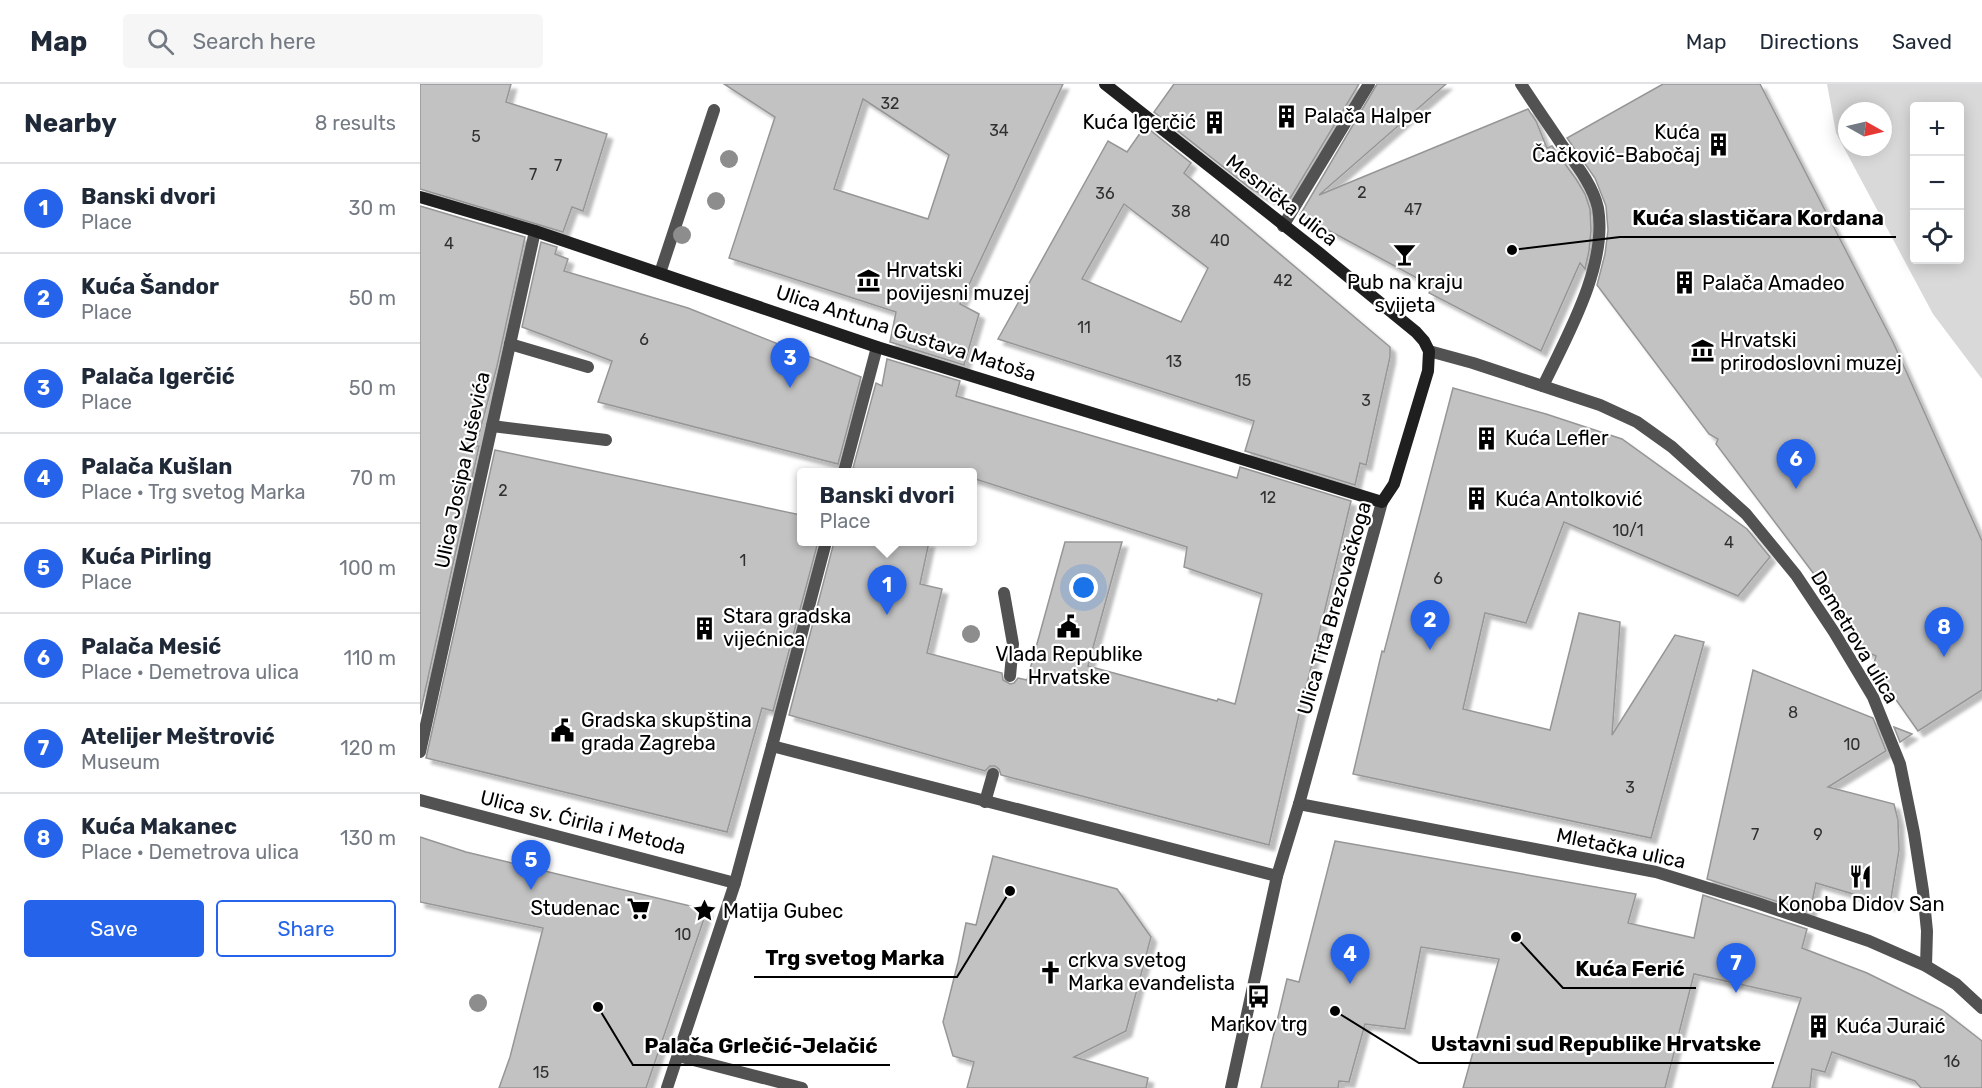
<!DOCTYPE html>
<html lang="en">
<head>
<meta charset="utf-8">
<style>
  body { margin:0; font-family:Rubik,sans-serif; background:#f6f6f7; color:#1f2937 }
  .controls { position:absolute; right:18px; top:18px; display:grid; overflow:hidden; border-radius:6px; box-shadow:0 3px 15px #0003 }
  .controls button { width:54px; height:54px; display:grid; place-items:center; padding:0; border:0; border-bottom:2px solid #e0e1e3; background:#fff; color:#1f2937; font:30px sans-serif }
  .compass { position:absolute; left:1418px; top:18px; width:54px; height:54px; border-radius:50%; background:#fff; box-shadow:0 3px 15px #0003; rotate:98deg }
  .you { position:absolute; left:664px; top:504px; width:21px; height:21px; margin:-15px; border:4px solid #fff; border-radius:50%; background:#1a73e8; box-shadow:0 0 0 9px #1a73e833 }
  .badge { display:grid; place-items:center; width:39px; height:39px; border-radius:50%; background:#2563eb; color:#fff; font-size:20px; font-weight:700 }
  .pin { position:absolute; translate:-50% -50px; filter:drop-shadow(0 2px 3px #0008) }
  .pin::after { content:''; position:absolute; top:32px; width:21px; height:18px; background:inherit; clip-path:polygon(0 0,100% 0,50% 100%) }
  .popup { position:absolute; left:377px; top:384px; width:180px; height:78px; box-sizing:border-box; display:grid; place-content:center; border-radius:6px; background:#fff; filter:drop-shadow(0 2px 4px #0005); font-size:20px; white-space:nowrap; color:#747a83 }
  .popup b { font-size:22px; color:#1f2937 }
  .popup::after { content:''; position:absolute; left:50%; top:100%; margin-left:-12px; border:12px solid transparent; border-top-color:#fff }
  .list { margin:0; padding:0; list-style:none }
  h2 { display:flex; justify-content:space-between; align-items:center; height:78px; margin:0; padding:0 24px; font-size:26px }
  h2 small { font-size:20px; font-weight:400; color:#747a83 }
  .list li { display:grid; grid-template-columns:39px 1fr auto; gap:18px; align-items:center; box-sizing:border-box; height:90px; padding:0 24px; border-top:2px solid #e0e1e3 }
  .list b { display:block; font-size:22px; white-space:nowrap }
  .list p { margin:0; font-size:20px; white-space:nowrap; color:#747a83 }
  .list em { font-size:20px; font-style:normal; color:#747a83 }
  .actions { display:flex; gap:12px; padding:18px 24px }
  .actions a { flex:1; padding:14px 0; border:2px solid #2563eb; border-radius:6px; text-align:center; font-size:21px; color:#2563eb }
  .actions .main { background:#2563eb; color:#fff }
  .icon { flex:none; width:33px; height:33px; fill:none; stroke:currentColor; stroke-width:2; stroke-linecap:round; stroke-linejoin:round }
  .map { position:relative; flex:none; width:1562px; height:1004px; overflow:hidden }
  header { display:flex; align-items:center; gap:36px; box-sizing:border-box; height:84px; padding:0 30px; background:#fff; border-bottom:2px solid #e0e1e3 }
  header strong { font-size:28px }
  nav { display:flex; gap:33px; margin-inline-start:auto; font-size:21px }
  .search { width:420px; height:54px; background:#f6f6f7; display:flex; align-items:center; gap:15px; box-sizing:border-box; padding:0 21px; border-radius:6px; color:#747a83; font-size:22px }
  main { display:flex }
  aside { flex:1; background:#fff }
  .map>svg:first-child { display:block }
</style>
</head>
<body>
<header>
<strong>Map</strong>
<div class="search"><svg class="icon" aria-label="search" viewBox="0 0 24 24"><circle cx="10" cy="10" r="6"/><path d="M15 15l6 6"/></svg>Search here</div>
<nav><a>Map</a><a>Directions</a><a>Saved</a></nav>
</header>
<main>
<aside>
<h2>Nearby<small>8 results</small></h2>
<ul class="list">
<li><span class="badge">1</span><div><b>Banski dvori</b><p>Place</p></div><em>30 m</em></li>
<li><span class="badge">2</span><div><b>Kuća Šandor</b><p>Place</p></div><em>50 m</em></li>
<li><span class="badge">3</span><div><b>Palača Igerčić</b><p>Place</p></div><em>50 m</em></li>
<li><span class="badge">4</span><div><b>Palača Kušlan</b><p>Place · Trg svetog Marka</p></div><em>70 m</em></li>
<li><span class="badge">5</span><div><b>Kuća Pirling</b><p>Place</p></div><em>100 m</em></li>
<li><span class="badge">6</span><div><b>Palača Mesić</b><p>Place · Demetrova ulica</p></div><em>110 m</em></li>
<li><span class="badge">7</span><div><b>Atelijer Meštrović</b><p>Museum</p></div><em>120 m</em></li>
<li><span class="badge">8</span><div><b>Kuća Makanec</b><p>Place · Demetrova ulica</p></div><em>130 m</em></li>
</ul>
<div class="actions"><a class="main">Save</a><a>Share</a></div>
</aside>
<div class="map">
<svg width="1562" height="1004" viewBox="0 0 1562 1004">
  <defs>
    <filter id="shadow"><feDropShadow dx="5.5" dy="5.5" stdDeviation="1.5" flood-color="#0004"/></filter>
  </defs>
  <rect width="100%" height="100%" fill="#fff"/>
  <path fill="#d9d9d9" fill-rule="evenodd" d="M1407,0H1562V295L1513,230L1416,49ZM1494,22H1540V176H1494ZM1427,27H1463V63H1427Z"/>
  <g fill="#c2c2c2" stroke="#969696" stroke-width="1.5" fill-rule="evenodd" filter="url(#shadow)">
    <polygon points="0,0 91,0 86,18 187,50 163,127 152,123 143,148 0,105"/>
    <path d="M304,0H643L540,220L559,230L544,281L470,258L476,228L309,174L355,33ZM443,15L529,71L508,135L414,105Z"/>
    <polygon points="754,0 939,0 865,123 830,104 734,28"/>
    <polygon points="957,0 1026,0 899,111 1108,25 1116,37 1127,64 1132,62 1156,95 1165,110 1170,125 1171,146 1169,167 1165,185 1160,179 1121,267 1009,209 1012,202 880,131"/>
    <polygon points="1243,0 1340,0 1473,258 1562,457 1562,606 1498,647 1453,583 1456,572 1440,565 1402,510 1406,506 1296,360 1298,355 1289,350 1177,201 1185,170 1188,146 1186,122 1175,94 1147,54"/>
    <path d="M725,42L771,79L764,89L970,263V273L946,381L940,379L935,401L825,367L834,337L578,255L688,57L707,68ZM704,120L788,184L761,238L662,195Z"/>
    <polygon points="0,122 105,153 77,282 56,362 59,362 0,630"/>
    <polygon points="121,158 137,163 135,170 148,175 144,187 268,224 441,293 418,380 178,318 192,277 102,243"/>
    <polygon points="467,275 540,297 536,312 817,394 820,383 931,417 886,604 885,604 849,761 581,691 579,685 575,682 570,682 565,687 369,631 414,458 509,458 500,500 522,505 507,569 582,589 583,596 590,600 594,599 598,594 607,596 645,458 702,458 668,582 797,617 798,615 815,620 842,510 764,483 767,463 552,394 552,388 535,388 525,385 524,388 449,388 433,384 456,299 462,302"/>
    <polygon points="1033,304 1126,330 1202,355 1327,445 1350,473 1318,512 1144,438 1106,539 1065,529 1043,625 1130,646 1159,529 1200,538 1192,651 1255,551 1284,558 1231,754 933,690 962,567 964,568"/>
    <polygon points="75,366 381,431 381,458 398,458 353,627 342,624 307,748 6,674"/>
    <polygon points="1333,586 1453,634 1466,667 1408,703 1474,720 1478,736 1479,766 1470,821 1396,799 1390,828 1287,795"/>
    <polygon points="1474,643 1492,650 1480,658"/>
    <polygon points="0,753 46,768 287,826 226,1004 79,1004 90,973 123,844 0,818"/>
    <polygon points="915,757 1216,810 1208,839 1274,854 1283,811 1387,845 1382,864 1447,889 1522,926 1562,957 1562,1004 1501,1004 1495,997 1412,968 1405,988 1392,985 1390,1004 1352,1004 1381,914 1274,890 1245,1004 1043,1004 1079,875 1001,863 985,945 945,940 929,998 919,997 918,1004 841,1004 867,895 879,898"/>
    <polygon points="573,772 697,805 731,853 706,947 654,973 728,994 726,1004 547,1004 554,978 533,972 523,938 538,878 546,839 556,841"/>
  </g>
  <g fill="none" stroke-linecap="round" stroke-linejoin="round">
    <g stroke="#525252" stroke-width="12">
      <polyline points="240,189 294,26"/>
      <polyline points="90,260 168,283"/>
      <polyline points="72,342 186,356"/>
      <polyline points="584,509 593,560 590,592"/>
      <polyline points="565,718 573,690"/>
    </g>
    <g stroke="#525252" stroke-width="12">
      <path d="M1101,0C1114,20 1128,40 1142,61C1155,79 1173,101 1178,124C1188,181 1147,252 1123,302"/>
      <polyline points="863,142 949,0"/>
      <polyline points="1009,267 1053,279 1180,321 1217,338 1252,363 1326,430 1376,491 1414,548 1453,613 1480,680 1494,749 1503,807 1507,847 1506,882"/>
      <polyline points="424,388 457,263"/>
      <polyline points="352,662 406,458"/>
      <polyline points="0,668 115,147"/>
      <polyline points="0,716 315,799"/>
      <polyline points="879,720 1236,788 1337,819 1449,857 1506,882 1536,900 1562,924"/>
      <polyline points="258,972 382,1004"/>
      <polyline points="247,1004 315,799 352,662 857,792"/>
      <polyline points="811,1004 857,792 879,720 962,418"/>
    </g>
    <polyline stroke="#1f1f1f" stroke-width="12" points="0,113 115,147 457,263 962,418 974,400 1008,287 1009,267 1004,257 996,248 898,168 685,0"/>
  </g>
  <g fill="#8d8d8d">
    <circle cx="309" cy="75" r="9"/>
    <circle cx="296" cy="117" r="9"/>
    <circle cx="262" cy="151" r="9"/>
    <circle cx="551" cy="550" r="9"/>
    <circle cx="58" cy="919" r="9"/>
  </g>
  <defs>
    <symbol id="building-bare" viewBox="-9 -9 18 18"><path d="M-4-6H4V6H1V3H-1V6H-4ZM-2.5-4.3h1.7v1.8h-1.7ZM.8-4.3h1.7v1.8H.8ZM-2.5-1h1.7V.8h-1.7ZM.8-1h1.7V.8H.8Z" fill="#000" stroke="#fff" stroke-width="2.5" paint-order="stroke"/></symbol>
    <symbol id="bar-bare" viewBox="-9 -9 18 18"><path d="M-6-5H6L.8 .8V4.5H3.5V6h-7V4.5H-.8V.8Z" fill="#000" stroke="#fff" stroke-width="2.5" paint-order="stroke"/></symbol>
    <symbol id="museum-bare" viewBox="-9 -9 18 18"><path d="M0-6L6-3V-2H-6V-3ZM-5-1h2V3h-2ZM-1-1h2V3h-2ZM3-1h2V3H3ZM-6 4H6V6H-6Z" fill="#000" stroke="#fff" stroke-width="2.5" paint-order="stroke"/></symbol>
    <symbol id="civic-bare" viewBox="-9 -9 18 18"><path d="M-.6-6.5H3V-4.5H.6V-3L4-1V1h2V6H-6V1h2V-1L-.6-3ZM-1.2 2.5V6h2.4V2.5Z" fill="#000" stroke="#fff" stroke-width="2.5" paint-order="stroke"/></symbol>
    <symbol id="restaurant-bare" viewBox="-9 -9 18 18"><path d="M-5-6h1v4h1v-4h1v4h1v-4h1v5L-1.5 .5V6h-2V.5L-5-1ZM5-6V6H3V1.5H1.5Q1.5-4 5-6Z" fill="#000" stroke="#fff" stroke-width="2.5" paint-order="stroke"/></symbol>
    <symbol id="supermarket-bare" viewBox="-9 -9 18 18"><path d="M-6-5.5h2.5l.6 2H6L4.5 2H-2.5L-4.4-4H-6ZM-1.5 3.2a1.3 1.3 0 1 0 .1 0ZM3 3.2a1.3 1.3 0 1 0 .1 0Z" fill="#000" stroke="#fff" stroke-width="2.5" paint-order="stroke"/></symbol>
    <symbol id="sight-bare" viewBox="-9 -9 18 18"><path d="M0-6L1.8-2.2L6-1.7L2.9 1.2L3.7 5.4L0 3.3L-3.7 5.4L-2.9 1.2L-6-1.7L-1.8-2.2Z" fill="#000" stroke="#fff" stroke-width="2.5" paint-order="stroke"/></symbol>
    <symbol id="church-bare" viewBox="-9 -9 18 18"><path d="M-1.2-6h2.4v3.5h3.3v2.4h-3.3V6h-2.4V-.1h-3.3v-2.4h3.3Z" fill="#000" stroke="#fff" stroke-width="2.5" paint-order="stroke"/></symbol>
    <symbol id="bus-bare" viewBox="-9 -9 18 18"><path d="M-5-6H5V4H4V6H2V4H-2V6H-4V4H-5ZM-3.5-4V0h7V-4ZM-3.5 1.2v1.5H-2V1.2ZM2 1.2v1.5H3.5V1.2Z" fill="#000" stroke="#fff" stroke-width="2.5" paint-order="stroke"/></symbol>
  </defs>
  <g fill-rule="evenodd">
    <use href="#building-bare" x="850" y="16" width="33" height="33"/>
    <use href="#building-bare" x="778" y="22" width="33" height="33"/>
    <use href="#building-bare" x="1282" y="44" width="33" height="33"/>
    <use href="#bar-bare" x="968" y="154" width="33" height="33"/>
    <use href="#museum-bare" x="432" y="180" width="33" height="33"/>
    <use href="#building-bare" x="1248" y="182" width="33" height="33"/>
    <use href="#museum-bare" x="1266" y="250" width="33" height="33"/>
    <use href="#building-bare" x="1050" y="338" width="33" height="33"/>
    <use href="#building-bare" x="1040" y="398" width="33" height="33"/>
    <use href="#civic-bare" x="632" y="526" width="33" height="33"/>
    <use href="#building-bare" x="268" y="528" width="33" height="33"/>
    <use href="#civic-bare" x="126" y="630" width="33" height="33"/>
    <use href="#restaurant-bare" x="1424" y="776" width="33" height="33"/>
    <use href="#supermarket-bare" x="202" y="808" width="33" height="33"/>
    <use href="#sight-bare" x="268" y="810" width="33" height="33"/>
    <use href="#church-bare" x="614" y="872" width="33" height="33"/>
    <use href="#bus-bare" x="822" y="896" width="33" height="33"/>
    <use href="#building-bare" x="1382" y="926" width="33" height="33"/>
  </g>
  <g text-anchor="middle" stroke-width="4.5" stroke-linejoin="round" paint-order="stroke">
    <g font-size="16" fill="#303030">
      <text x="470" y="25">32</text>
      <text x="579" y="52">34</text>
      <text x="56" y="58">5</text>
      <text x="138" y="87">7</text>
      <text x="113" y="96">7</text>
      <text x="942" y="114">2</text>
      <text x="685" y="115">36</text>
      <text x="993" y="131">47</text>
      <text x="761" y="133">38</text>
      <text x="800" y="162">40</text>
      <text x="29" y="165">4</text>
      <text x="863" y="202">42</text>
      <text x="664" y="249">11</text>
      <text x="224" y="261">6</text>
      <text x="754" y="283">13</text>
      <text x="823" y="302">15</text>
      <text x="946" y="322">3</text>
      <text x="83" y="412">2</text>
      <text x="848" y="419">12</text>
      <text x="1208" y="452">10/1</text>
      <text x="1309" y="464">4</text>
      <text x="323" y="482">1</text>
      <text x="1018" y="500">6</text>
      <text x="1373" y="634">8</text>
      <text x="1432" y="666">10</text>
      <text x="1210" y="709">3</text>
      <text x="1335" y="756">7</text>
      <text x="1398" y="756">9</text>
      <text x="263" y="856">10</text>
      <text x="1532" y="983">16</text>
      <text x="121" y="994">15</text>
    </g>
    <g font-size="20" fill="#000" stroke="#fff" text-anchor="start">
      <text x="884" y="39">Palača Halper</text>
      <text x="776" y="45" text-anchor="end">Kuća Igerčić</text>
      <text x="1280" y="55" text-anchor="end">Kuća<tspan x="1280" dy="23">Čačković-Babočaj</tspan></text>
      <text x="466" y="193">Hrvatski<tspan x="466" dy="23">povijesni muzej</tspan></text>
      <text x="985" y="205" text-anchor="middle">Pub na kraju<tspan x="985" dy="23">svijeta</tspan></text>
      <text x="1282" y="206">Palača Amadeo</text>
      <text x="1300" y="263">Hrvatski<tspan x="1300" dy="23">prirodoslovni muzej</tspan></text>
      <text x="1085" y="361">Kuća Lefler</text>
      <text x="1075" y="422">Kuća Antolković</text>
      <text x="303" y="539">Stara gradska<tspan x="303" dy="23">vijećnica</tspan></text>
      <text x="649" y="577" text-anchor="middle">Vlada Republike<tspan x="649" dy="23">Hrvatske</tspan></text>
      <text x="161" y="643">Gradska skupština<tspan x="161" dy="23">grada Zagreba</tspan></text>
      <text x="1441" y="827" text-anchor="middle">Konoba Didov San</text>
      <text x="200" y="831" text-anchor="end">Studenac</text>
      <text x="303" y="834">Matija Gubec</text>
      <text x="648" y="883">crkva svetog<tspan x="648" dy="23">Marka evanđelista</tspan></text>
      <text x="839" y="947" text-anchor="middle">Markov trg</text>
      <text x="1416" y="949">Kuća Juraić</text>
    </g>
    <g font-size="20" fill="#000" stroke="#fff">
      <text transform="translate(862 116) rotate(38)" y="7">Mesnička ulica</text>
      <text transform="translate(486 249) rotate(18)" y="7">Ulica Antuna Gustava Matoša</text>
      <text transform="translate(42 386) rotate(-78)" y="7">Ulica Josipa Kuševića</text>
      <text transform="translate(914 524) rotate(-74)" y="7">Ulica Tita Brezovačkoga</text>
      <text transform="translate(1435 553) rotate(59)" y="7">Demetrova ulica</text>
      <text transform="translate(163 738) rotate(14)" y="7">Ulica sv. Ćirila i Metoda</text>
      <text transform="translate(1201 764) rotate(12)" y="7">Mletačka ulica</text>
    </g>
  </g>
  <path fill="none" stroke="#000" stroke-width="2" d="M1092 166L1200 153H1476M590 807L537 893H334M1096 853L1143 904H1276M915 927L999 979H1354M178 923L213 981H470"/>
  <g fill="#000" stroke="#fff" stroke-width="2">
    <circle cx="1092" cy="166" r="6"/>
    <circle cx="590" cy="807" r="6"/>
    <circle cx="1096" cy="853" r="6"/>
    <circle cx="915" cy="927" r="6"/>
    <circle cx="178" cy="923" r="6"/>
  </g>
  <g font-size="21" text-anchor="middle" font-weight="bold" fill="#000" stroke="#fff" stroke-width="4.5" stroke-linejoin="round" paint-order="stroke">
    <text x="1338" y="141">Kuća slastičara Kordana</text>
    <text x="435" y="881">Trg svetog Marka</text>
    <text x="1210" y="892">Kuća Ferić</text>
    <text x="1176" y="967">Ustavni sud Republike Hrvatske</text>
    <text x="341" y="969">Palača Grlečić-Jelačić</text>
  </g>
</svg>
<div class="controls">
<button>+</button>
<button>−</button>
<button><svg class="icon" aria-label="locate" viewBox="0 0 24 24"><circle cx="12" cy="12" r="6"/><path d="M12 2v4M12 18v4M2 12h4M18 12h4"/></svg></button>
</div>
<svg class="compass" viewBox="-18 -18 36 36"><path d="M0-13l5 13h-10z" fill="#e53935"/><path d="M0 13l5-13h-10z" fill="#747a83"/></svg>
<div class="you"></div>
<div class="pin badge" style="left:467px;top:531px">1</div>
<div class="popup"><b>Banski dvori</b>Place</div>
<div class="pin badge" style="left:1010px;top:566px">2</div>
<div class="pin badge" style="left:370px;top:304px">3</div>
<div class="pin badge" style="left:930px;top:900px">4</div>
<div class="pin badge" style="left:111px;top:806px">5</div>
<div class="pin badge" style="left:1376px;top:405px">6</div>
<div class="pin badge" style="left:1316px;top:909px">7</div>
<div class="pin badge" style="left:1524px;top:573px">8</div>
</div>
</main>
</body>
</html>
